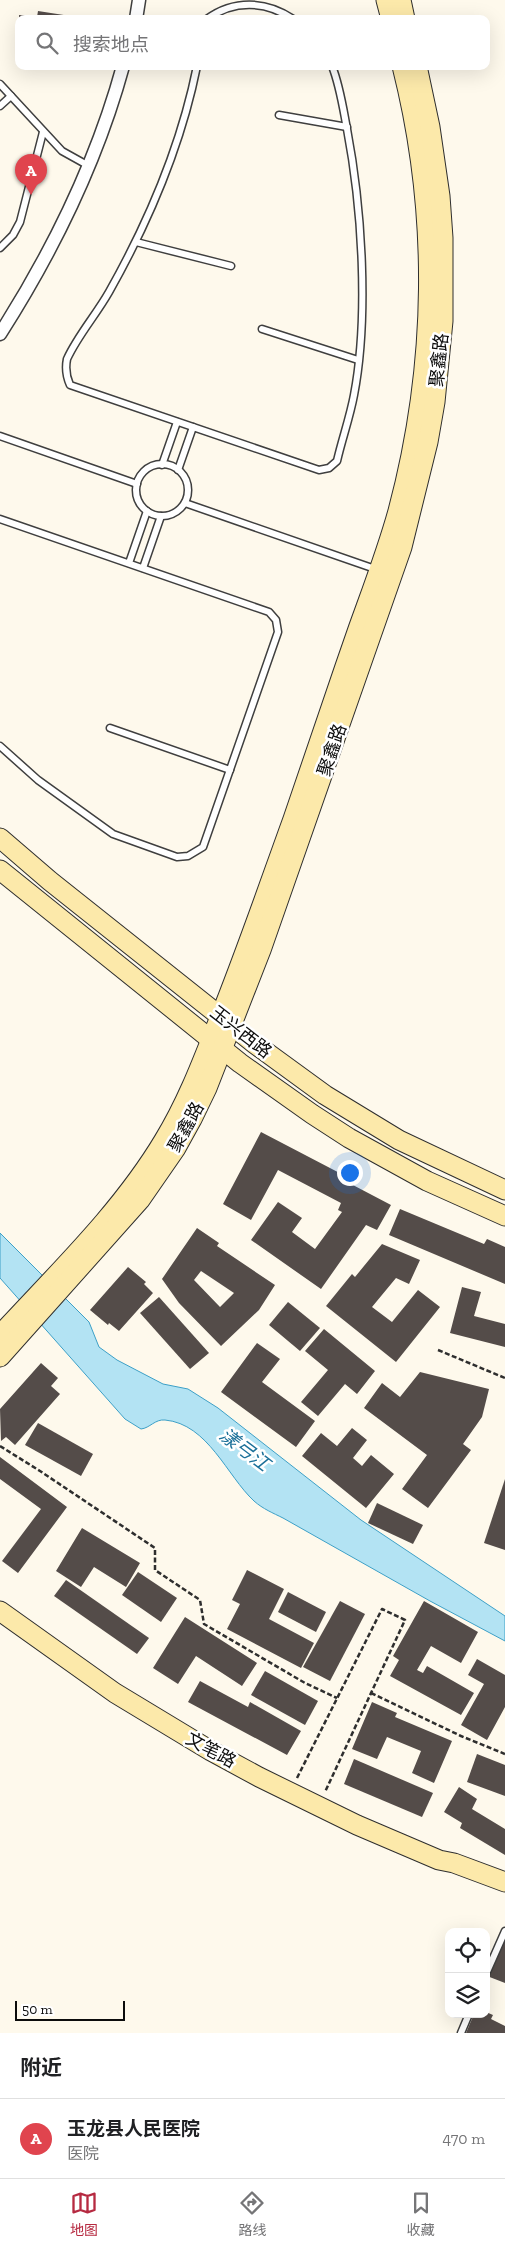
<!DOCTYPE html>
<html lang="zh">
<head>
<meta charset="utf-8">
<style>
  body { margin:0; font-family:"Zilla Slab","Noto Sans SC",serif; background:#f6f6f6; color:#202124 }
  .controls { position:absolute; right:15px; bottom:15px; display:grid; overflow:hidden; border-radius:10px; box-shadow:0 5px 20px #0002 }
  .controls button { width:45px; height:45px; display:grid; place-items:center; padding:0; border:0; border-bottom:1px solid #e0e0e0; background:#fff; color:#202124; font:25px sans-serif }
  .scale { position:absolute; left:15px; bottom:12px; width:110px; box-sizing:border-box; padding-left:5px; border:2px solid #0c0c0c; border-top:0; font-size:14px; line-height:18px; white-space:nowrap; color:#0c0c0c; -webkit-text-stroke:4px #fff; paint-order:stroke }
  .you { position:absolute; left:349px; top:1172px; width:18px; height:18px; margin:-12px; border:4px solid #fff; border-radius:50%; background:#1a73e8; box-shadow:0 0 0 8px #1a73e833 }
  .badge { display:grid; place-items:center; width:32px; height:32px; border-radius:50%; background:#b62a41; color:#fff; font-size:16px; font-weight:700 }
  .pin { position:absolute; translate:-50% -41px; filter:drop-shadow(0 1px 2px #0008) }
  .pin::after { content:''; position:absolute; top:26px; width:18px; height:15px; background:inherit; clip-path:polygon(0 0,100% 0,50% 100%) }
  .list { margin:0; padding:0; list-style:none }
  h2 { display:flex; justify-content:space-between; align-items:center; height:65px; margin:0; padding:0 20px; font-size:21px }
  h2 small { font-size:16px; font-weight:400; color:#757577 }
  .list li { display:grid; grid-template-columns:32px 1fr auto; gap:15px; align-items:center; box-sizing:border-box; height:80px; padding:0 20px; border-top:1px solid #e0e0e0 }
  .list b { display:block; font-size:19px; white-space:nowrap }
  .list p { margin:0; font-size:16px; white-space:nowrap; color:#757577 }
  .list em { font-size:16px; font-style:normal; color:#757577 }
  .icon { flex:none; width:28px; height:28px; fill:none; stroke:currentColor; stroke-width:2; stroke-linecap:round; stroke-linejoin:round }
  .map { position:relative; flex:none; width:505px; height:2033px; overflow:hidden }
  .search { position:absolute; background:#fff; box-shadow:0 5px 20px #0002; left:15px; right:15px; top:15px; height:55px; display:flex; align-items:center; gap:12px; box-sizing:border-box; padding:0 18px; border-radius:10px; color:#757577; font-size:19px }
  .sheet { height:145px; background:#fff }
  nav { display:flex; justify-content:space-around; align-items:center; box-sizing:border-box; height:70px; border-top:1px solid #e0e0e0; background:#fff; font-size:14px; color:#757577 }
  nav a { display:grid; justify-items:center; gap:2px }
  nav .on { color:#b62a41 }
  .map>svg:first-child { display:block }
</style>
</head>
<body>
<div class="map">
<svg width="505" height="2033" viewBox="0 0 505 2033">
  <rect width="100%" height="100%" fill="#fef9ec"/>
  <path fill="#b3e3f3" stroke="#3da0c7" d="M0,1233L89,1322L99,1347L117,1360L163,1384L188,1389L218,1408L361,1520L505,1616V1641L430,1601L283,1518C273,1513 263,1509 254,1501C227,1476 208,1424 165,1420C155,1419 150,1428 141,1429L125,1419L0,1278Z"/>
  <g fill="#544c49" fill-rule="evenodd">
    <polygon points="38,11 83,18 83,19 19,19 19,15 37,17"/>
    <polygon points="18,29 19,29 19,42 16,42"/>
    <polygon points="261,1132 353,1180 351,1184 391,1205 377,1230 366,1225 321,1289 251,1240 278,1202 302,1218 292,1232 315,1249 342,1212 338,1210 341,1203 278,1170 251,1220 223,1204"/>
    <polygon points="400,1209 484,1244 487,1239 505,1247 505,1284 389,1235"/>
    <path d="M197,1228L219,1243L217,1246L275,1285L259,1310L221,1346L179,1303L162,1279ZM201,1271L234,1293L220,1307L194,1280Z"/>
    <polygon points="382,1244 420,1260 409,1284 396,1278 372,1307 392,1322 418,1290 440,1307 396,1362 326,1306 352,1274 355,1277"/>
    <polygon points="128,1267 146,1282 144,1284 153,1293 119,1331 109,1323 108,1325 90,1310"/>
    <polygon points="462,1287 481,1292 474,1316 505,1324 505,1347 450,1333"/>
    <polygon points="159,1297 209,1353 190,1369 140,1313"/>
    <polygon points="288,1302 320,1328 300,1351 269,1325"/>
    <polygon points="324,1329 375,1371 357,1394 345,1384 318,1416 301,1402 328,1370 305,1351"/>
    <polygon points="257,1343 280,1359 262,1382 315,1421 296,1447 221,1392"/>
    <polygon points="41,1363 58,1378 51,1386 60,1394 15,1445 6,1437 1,1441 0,1409"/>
    <polygon points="420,1372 489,1389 482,1417 463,1444 471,1450 428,1508 402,1489 427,1455 364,1408 382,1383 400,1397"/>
    <polygon points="38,1423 93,1454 81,1476 25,1445"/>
    <polygon points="352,1428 367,1440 353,1458 362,1466 371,1455 394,1474 366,1508 302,1456 321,1433 337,1446"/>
    <polygon points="0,1457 67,1507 18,1573 2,1561 41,1509 0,1479"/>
    <polygon points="505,1479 505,1550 484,1543"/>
    <polygon points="377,1503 423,1525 413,1544 368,1523"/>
    <polygon points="82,1528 140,1563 126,1587 94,1567 81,1587 56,1571"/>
    <polygon points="247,1570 284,1589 269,1619 314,1643 301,1668 227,1629 240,1604 232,1600"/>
    <polygon points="138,1572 177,1598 161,1622 122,1595"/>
    <polygon points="66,1580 149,1638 137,1654 54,1596"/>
    <polygon points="288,1592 326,1612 316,1632 278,1612"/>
    <polygon points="340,1601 365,1614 330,1681 303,1667"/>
    <polygon points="424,1601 478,1632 461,1663 431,1646 417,1670 423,1673 427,1666 474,1693 461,1715 390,1676 399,1660 393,1656"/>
    <polygon points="185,1617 257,1663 242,1686 196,1656 178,1684 153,1668"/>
    <polygon points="477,1659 505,1675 505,1707 487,1740 461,1725 484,1684 468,1675"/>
    <polygon points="265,1671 318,1701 305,1725 251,1695"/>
    <polygon points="200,1681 248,1707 250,1702 301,1731 287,1755 188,1702"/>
    <polygon points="372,1702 397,1713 395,1717 452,1741 434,1783 412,1773 421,1751 387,1737 377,1759 352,1749"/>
    <polygon points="477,1754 505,1765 505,1796 467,1782"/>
    <polygon points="354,1759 433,1793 422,1817 344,1784"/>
    <polygon points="459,1787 477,1799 472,1809 505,1829 505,1855 460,1828 462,1823 444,1812"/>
    <polygon points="505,1935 505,1983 487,1976"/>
    <polygon points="486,2012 493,2015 491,2019 505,2026 505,2033 466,2033 474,2014 486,2014"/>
  </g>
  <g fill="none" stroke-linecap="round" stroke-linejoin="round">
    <defs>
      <g id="lane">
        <path d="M207,19C233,0 265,0 293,19"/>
        <path d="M197,66C181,146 149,221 109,292C96,315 78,335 67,359C65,369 66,376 70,385L319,470L329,468L337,461C342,439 350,417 354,395C369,316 362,208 347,129C343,108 340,86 332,66"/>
        <polyline points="0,84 62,151 89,166"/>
        <polyline points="0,106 11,96"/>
        <polyline points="279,115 347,127"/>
        <polyline points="136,242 231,266"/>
        <polyline points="0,248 13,235 20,222 43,132"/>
        <polyline points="262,329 358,360"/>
        <polyline points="0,436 137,484"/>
        <circle cx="162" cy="490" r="26"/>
        <polyline points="162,465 177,422"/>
        <polyline points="178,470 193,427"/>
        <polyline points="185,503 378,570"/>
        <polyline points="0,519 269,612 276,620 278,632 203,847 188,856 177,857 113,834 38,780 0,746"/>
        <polyline points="129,563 147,511"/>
        <polyline points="143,568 161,516"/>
        <polyline points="110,728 230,770"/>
        <polyline points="486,1974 505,1931"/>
        <polyline points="461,2033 469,2014"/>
      </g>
      <g id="street">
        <polyline points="136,19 139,0"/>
        <path d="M0,334C53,251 97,161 123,66"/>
      </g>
      <g id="secondary">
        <polyline points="386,0 391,19"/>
        <polyline points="401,0 405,19"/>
        <polyline points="0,838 50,881 255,1044 325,1095 399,1140 505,1190"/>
        <polyline points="0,870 240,1063 312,1114 349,1138 427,1181 505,1216"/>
        <path d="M0,1335C57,1273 121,1212 164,1140C186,1104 201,1065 216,1027C244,958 268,888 293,819C315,755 336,692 358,629C372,590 387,551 398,511C437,364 439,213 402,66"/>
        <polyline points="0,1357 140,1200 176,1148 192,1119 207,1088 261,950 402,547 428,442 435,402 443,321 443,238 440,196 430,127 417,66"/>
        <polyline points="0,1611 115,1693 211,1751 259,1777 357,1825 439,1860 454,1863 505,1882"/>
      </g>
    </defs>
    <use href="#lane" stroke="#3f3f3f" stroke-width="9"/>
    <use href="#street" stroke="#3f3f3f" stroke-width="15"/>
    <use href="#secondary" stroke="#2e2e2e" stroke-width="21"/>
    <g stroke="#2e2e2e" stroke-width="2.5" stroke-dasharray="5 2.5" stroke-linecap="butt">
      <polyline points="438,1350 505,1378"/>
      <polyline points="0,1446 40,1471 155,1548 155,1570 200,1600 204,1624 305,1683 337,1698"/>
      <polyline points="371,1693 461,1736 505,1754"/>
      <polyline points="297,1778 382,1609 405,1620 325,1792"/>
    </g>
    <use href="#lane" stroke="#fff" stroke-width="6"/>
    <use href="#street" stroke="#fff" stroke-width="12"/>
    <use href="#secondary" stroke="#fce9aa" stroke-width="19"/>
  </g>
  <g text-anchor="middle" stroke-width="5" stroke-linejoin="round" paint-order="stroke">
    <g font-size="18" fill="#0c0c0c" stroke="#fff">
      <text transform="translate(439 360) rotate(-84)" y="6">聚鑫路</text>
      <text transform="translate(332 750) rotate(-71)" y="6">聚鑫路</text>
      <text transform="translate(241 1032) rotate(38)" y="6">玉兴西路</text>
      <text transform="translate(186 1127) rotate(-61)" y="6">聚鑫路</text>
      <text transform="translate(211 1750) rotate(29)" y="6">文笔路</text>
    </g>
    <g font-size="19" font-style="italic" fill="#1b7099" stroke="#fff">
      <text transform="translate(245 1449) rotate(37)" y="7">漾弓江</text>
    </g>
  </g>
</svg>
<div class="controls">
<button><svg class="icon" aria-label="locate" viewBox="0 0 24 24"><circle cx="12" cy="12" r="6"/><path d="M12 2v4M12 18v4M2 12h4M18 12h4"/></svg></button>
<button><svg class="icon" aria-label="layers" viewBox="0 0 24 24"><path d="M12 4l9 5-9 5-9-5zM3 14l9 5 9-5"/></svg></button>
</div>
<div class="scale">50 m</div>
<div class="you"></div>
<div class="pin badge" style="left:31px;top:195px;background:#e0444e">A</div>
<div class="search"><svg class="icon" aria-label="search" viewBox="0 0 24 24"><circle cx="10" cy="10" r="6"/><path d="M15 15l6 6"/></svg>搜索地点</div>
</div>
<section class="sheet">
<h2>附近<small></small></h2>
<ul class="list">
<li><span class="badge" style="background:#e0444e">A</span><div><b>玉龙县人民医院</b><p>医院</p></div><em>470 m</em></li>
</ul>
</section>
<nav>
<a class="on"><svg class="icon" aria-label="map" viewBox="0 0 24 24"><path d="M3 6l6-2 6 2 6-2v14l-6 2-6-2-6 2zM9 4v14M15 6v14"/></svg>地图</a>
<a><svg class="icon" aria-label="directions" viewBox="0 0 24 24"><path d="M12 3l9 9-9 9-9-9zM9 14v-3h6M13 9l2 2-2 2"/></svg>路线</a>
<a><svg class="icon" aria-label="saved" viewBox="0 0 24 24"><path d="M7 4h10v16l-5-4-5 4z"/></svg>收藏</a>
</nav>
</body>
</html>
